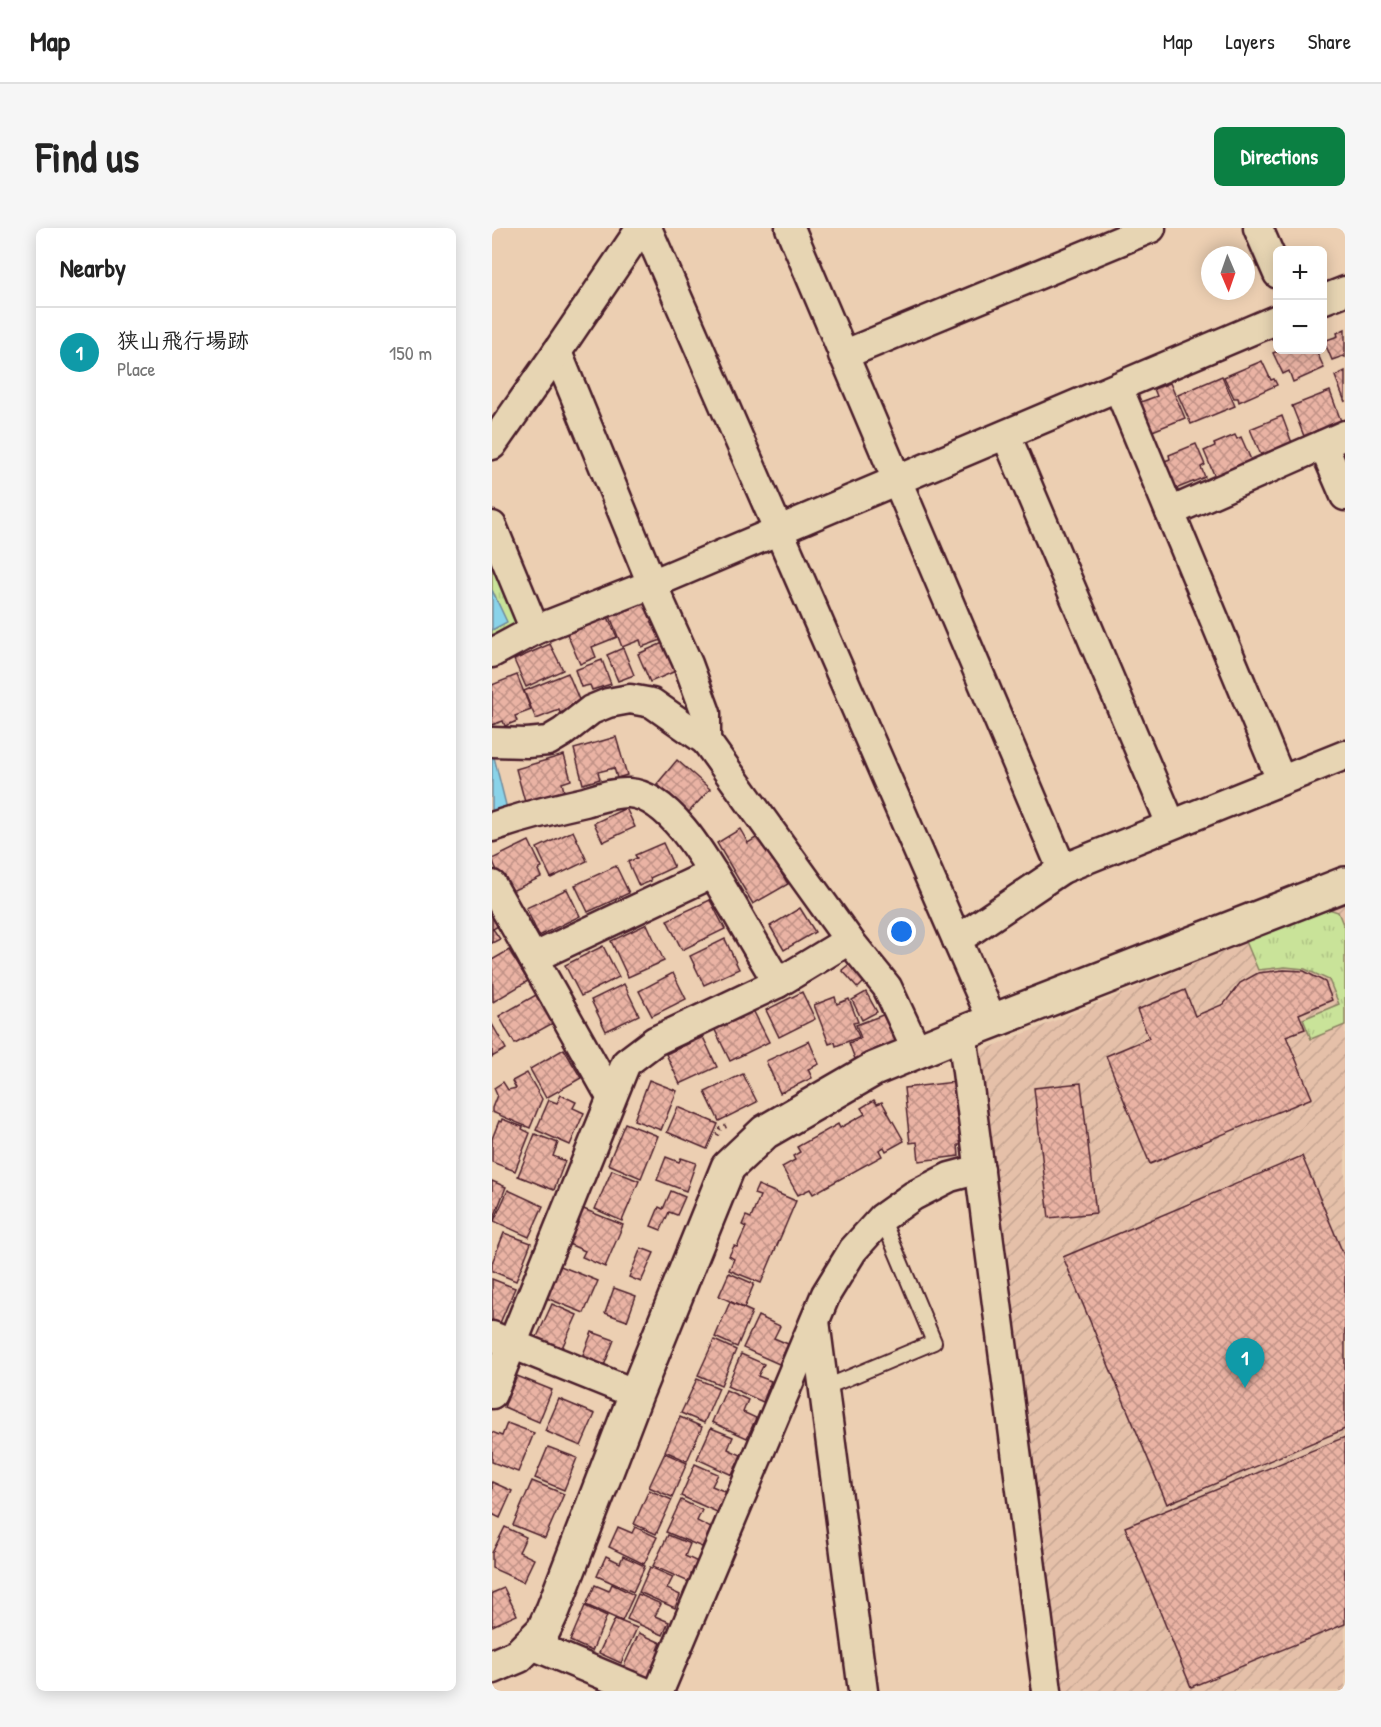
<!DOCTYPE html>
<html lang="en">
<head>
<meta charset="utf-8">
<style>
  body { margin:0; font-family:"Patrick Hand","Klee One",sans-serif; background:#f6f6f6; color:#222 }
  .controls { position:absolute; right:18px; top:18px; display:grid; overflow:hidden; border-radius:9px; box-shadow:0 3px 15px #0003 }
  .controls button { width:54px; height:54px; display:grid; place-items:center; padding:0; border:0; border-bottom:2px solid #e0e0e0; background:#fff; color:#222; font:30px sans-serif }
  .compass { position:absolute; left:709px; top:18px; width:54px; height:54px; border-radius:50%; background:#fff; box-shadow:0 3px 15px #0003; rotate:178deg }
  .you { position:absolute; left:410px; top:704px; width:21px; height:21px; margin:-15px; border:4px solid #fff; border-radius:50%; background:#1a73e8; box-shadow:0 0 0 9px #1a73e833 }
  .badge { display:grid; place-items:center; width:39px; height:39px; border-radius:50%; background:#0b8043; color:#fff; font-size:20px; font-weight:700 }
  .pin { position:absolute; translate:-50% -50px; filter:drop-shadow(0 2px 3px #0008) }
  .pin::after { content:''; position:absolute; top:32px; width:21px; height:18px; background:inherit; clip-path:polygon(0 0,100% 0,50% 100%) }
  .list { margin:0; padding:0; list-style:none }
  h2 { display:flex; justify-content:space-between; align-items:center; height:78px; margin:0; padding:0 24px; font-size:26px }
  h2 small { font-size:20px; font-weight:400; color:#767676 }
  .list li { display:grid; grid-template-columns:39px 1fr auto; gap:18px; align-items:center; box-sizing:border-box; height:90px; padding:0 24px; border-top:2px solid #e0e0e0 }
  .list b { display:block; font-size:22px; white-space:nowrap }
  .list p { margin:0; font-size:20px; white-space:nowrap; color:#767676 }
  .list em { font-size:20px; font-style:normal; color:#767676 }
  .map { position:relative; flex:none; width:853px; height:1463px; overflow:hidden; border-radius:9px }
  header { display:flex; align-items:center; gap:36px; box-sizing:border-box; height:84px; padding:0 30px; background:#fff; border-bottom:2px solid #e0e0e0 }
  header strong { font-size:28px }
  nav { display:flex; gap:33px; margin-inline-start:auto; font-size:21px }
  .intro { display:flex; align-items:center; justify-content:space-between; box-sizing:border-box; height:144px; padding:0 36px }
  h1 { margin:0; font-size:42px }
  .button { padding:15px 27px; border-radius:9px; background:#0b8043; color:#fff; font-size:21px; font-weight:700 }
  main { display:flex; gap:36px; padding:0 36px }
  aside { flex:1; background:#fff; border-radius:9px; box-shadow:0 3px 15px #0003 }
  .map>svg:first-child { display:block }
</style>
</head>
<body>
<header>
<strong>Map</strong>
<nav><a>Map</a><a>Layers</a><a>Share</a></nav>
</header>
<div class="intro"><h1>Find us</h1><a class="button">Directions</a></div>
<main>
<aside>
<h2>Nearby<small></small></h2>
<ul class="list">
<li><span class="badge" style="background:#0f9aa8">1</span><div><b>狭山飛行場跡</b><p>Place</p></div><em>150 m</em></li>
</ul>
</aside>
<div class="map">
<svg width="853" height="1463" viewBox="0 0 853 1463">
  <defs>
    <pattern id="industrial-furrows" width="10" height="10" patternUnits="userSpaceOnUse" patternTransform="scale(1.5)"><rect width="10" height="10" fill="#e5c0a9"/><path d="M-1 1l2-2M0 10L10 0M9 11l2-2" fill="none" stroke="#c6a592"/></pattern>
    <pattern id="grass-tufts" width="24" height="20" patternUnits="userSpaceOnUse" patternTransform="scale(1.5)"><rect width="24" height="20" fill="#c9e399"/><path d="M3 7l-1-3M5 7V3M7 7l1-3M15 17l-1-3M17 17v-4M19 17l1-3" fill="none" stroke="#aec284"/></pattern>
    <pattern id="building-cross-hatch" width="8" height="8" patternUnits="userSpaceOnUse" patternTransform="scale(1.5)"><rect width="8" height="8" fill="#eab3a4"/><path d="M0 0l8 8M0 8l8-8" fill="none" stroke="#c09186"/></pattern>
  </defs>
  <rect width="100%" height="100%" fill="#eccfb2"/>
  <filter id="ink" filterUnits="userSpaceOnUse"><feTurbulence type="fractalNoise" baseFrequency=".0167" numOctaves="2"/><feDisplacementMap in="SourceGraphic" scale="12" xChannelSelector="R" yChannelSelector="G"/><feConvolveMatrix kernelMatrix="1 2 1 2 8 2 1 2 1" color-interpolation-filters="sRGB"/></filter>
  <g filter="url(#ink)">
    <polygon fill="url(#industrial-furrows)" points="853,674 853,1463 564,1463 482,826"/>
    <g fill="url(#grass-tufts)" stroke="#8a8162" stroke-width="1.5">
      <polygon points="0,329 25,391 24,396 0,412 0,402 14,394 0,362"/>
      <polygon points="831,679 846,684 853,701 853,797 819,811 811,791 847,776 837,752 813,741 793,739 766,742 753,711"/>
    </g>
    <g fill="#89d3e9" stroke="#708b9d" stroke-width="1.5">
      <polygon points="0,362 15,394 0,402"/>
      <polygon points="0,529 2,529 16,585 0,589"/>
    </g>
    <g fill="url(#building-cross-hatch)" stroke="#4a1f2b" stroke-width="1.5">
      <polygon points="853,101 853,129 851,128 840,132 832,113 846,108 845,105"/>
      <polygon points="788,122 824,122 832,140 801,154 797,143 791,146 781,125"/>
      <polygon points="770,133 779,152 782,151 785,157 747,174 746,170 742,170 732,149"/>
      <polygon points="853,143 853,174 843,148"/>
      <polygon points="730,148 743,178 699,196 686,167"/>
      <polygon points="678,155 693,190 658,204 646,175 665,168 662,161"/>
      <polygon points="838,163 849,193 812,208 800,178"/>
      <polygon points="790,188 800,215 769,227 758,201"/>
      <polygon points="743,207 745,211 749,209 760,234 723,249 712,223 723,218 722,216"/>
      <polygon points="704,216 713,237 709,239 713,249 681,262 670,234 678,231 677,227"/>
      <polygon points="160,371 175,410 150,419 148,412 130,419 118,388"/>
      <polygon points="116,389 125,409 100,419 104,429 88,436 75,406"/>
      <polygon points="173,414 186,442 158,454 146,426"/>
      <polygon points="58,416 71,442 34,459 22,432"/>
      <polygon points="131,420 142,447 126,453 115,427"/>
      <polygon points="110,432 119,456 100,462 98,457 89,459 83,442"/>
      <polygon points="76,445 88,474 78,478 79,481 68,485 67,482 44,491 32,463"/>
      <polygon points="25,447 39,482 23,488 25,493 13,498 11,493 0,497 0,457"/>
      <polygon points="124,509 135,547 125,550 122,540 106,544 108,551 91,556 82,521"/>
      <polygon points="72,527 79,552 70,555 72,563 33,574 24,541"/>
      <polygon points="185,532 218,561 197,584 165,556"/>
      <polygon points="134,580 143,599 111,614 102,595"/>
      <polygon points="248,601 256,615 267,608 296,656 261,676 225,615"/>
      <polygon points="81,603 95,633 59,650 45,620"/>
      <polygon points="37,613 50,640 46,642 49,649 20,663 17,657 12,659 0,631"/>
      <polygon points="171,615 182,639 158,650 159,653 147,658 136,634 145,630 143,627"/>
      <polygon points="124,638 137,665 96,684 83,657"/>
      <polygon points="75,661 88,688 47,708 34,680"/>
      <polygon points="218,672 233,701 190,722 175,692"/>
      <polygon points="308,680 323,704 292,722 278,698"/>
      <polygon points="0,683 8,697 1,701 8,711 0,715"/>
      <polygon points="155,696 172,733 136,749 119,713"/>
      <polygon points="233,711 247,741 212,757 198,728"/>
      <polygon points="111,718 127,749 89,768 73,737"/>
      <polygon points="17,722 36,753 1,774 0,732"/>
      <polygon points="360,734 375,751 366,760 350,742"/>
      <polygon points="792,742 812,743 833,754 840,772 807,786 813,801 794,808 820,870 658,936 614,828 657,810 645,782 693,762 703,788 732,776 748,755 766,745"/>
      <polygon points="181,745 194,771 160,788 147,763"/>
      <polygon points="132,756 147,787 114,803 99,772"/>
      <polygon points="310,764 323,791 287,809 274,782"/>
      <polygon points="374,764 385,784 370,792 360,772"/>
      <polygon points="44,767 61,795 23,816 7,788"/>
      <polygon points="343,769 345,776 357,771 366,794 361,795 367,809 344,818 343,814 337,816 322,777"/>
      <polygon points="261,782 277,814 238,833 222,800"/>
      <polygon points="396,785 408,814 363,831 357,815 369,810 364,797"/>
      <polygon points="0,796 14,821 0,829"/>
      <polygon points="211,809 225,839 188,856 174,826"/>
      <polygon points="317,813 327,836 316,841 320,850 288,865 274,833"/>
      <polygon points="72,821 89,850 54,870 38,841"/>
      <polygon points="35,845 50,871 38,900 0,884 0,880 5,867 2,860 11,854 16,862 24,860 20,853"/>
      <polygon points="251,846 265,874 227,893 213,864"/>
      <polygon points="157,852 185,863 169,902 142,892"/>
      <polygon points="462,854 469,917 466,917 467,928 427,933 425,914 418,915 412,860"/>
      <polygon points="589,855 604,985 557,990 542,860"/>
      <polygon points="69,867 84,874 81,880 92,885 78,917 44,902 57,872 65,875"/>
      <polygon points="382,872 385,876 390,874 412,913 394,923 392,919 387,922 390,928 321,966 318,961 306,967 290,939 303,932 301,928 308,924 305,919 346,896 348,900 373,886 369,880"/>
      <polygon points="186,879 226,896 215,921 175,904"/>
      <polygon points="10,891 31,899 30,901 38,905 23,943 0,934 0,911 7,893 9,894"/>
      <polygon points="133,895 166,908 149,950 116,936"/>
      <polygon points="43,906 66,915 61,928 73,933 62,962 26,948"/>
      <polygon points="810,928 853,1030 853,1201 675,1276 571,1029"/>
      <polygon points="174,929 187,934 189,930 204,935 194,963 165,952"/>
      <polygon points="120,942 147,953 130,993 103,981"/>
      <polygon points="0,953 14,959 1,992 0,992"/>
      <polygon points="266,957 304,973 269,1055 237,1042 242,1031 237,1028 242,1018 245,1019 254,999 250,997 254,988 259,990 268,968 262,966"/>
      <polygon points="16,962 51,978 37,1009 2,993"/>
      <polygon points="179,963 193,969 185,987 177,984 169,1002 159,998 167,979 171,981"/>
      <polygon points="89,980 131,997 113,1039 90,1029 93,1023 74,1015"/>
      <polygon points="12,1005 39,1015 24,1053 0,1043 0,1035"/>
      <polygon points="149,1020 162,1025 149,1054 137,1049"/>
      <polygon points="66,1037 106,1053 92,1085 52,1069"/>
      <polygon points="237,1045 262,1056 252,1080 227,1068"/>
      <polygon points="0,1051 23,1060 8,1095 0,1092"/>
      <polygon points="122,1060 144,1068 135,1093 113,1085"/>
      <polygon points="238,1074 260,1084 245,1119 223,1109"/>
      <polygon points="60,1076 85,1087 69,1122 44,1111"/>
      <polygon points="266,1088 288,1098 282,1110 296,1116 287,1136 251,1120"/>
      <polygon points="100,1104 122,1112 110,1143 88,1134"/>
      <polygon points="222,1112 244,1122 229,1157 206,1147"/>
      <polygon points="249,1126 272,1136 266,1148 279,1153 271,1174 235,1158"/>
      <polygon points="25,1148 60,1162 47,1194 12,1179"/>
      <polygon points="205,1151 227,1160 212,1195 189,1185"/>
      <polygon points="234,1162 256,1172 251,1184 264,1190 255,1210 220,1194"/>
      <polygon points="67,1171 103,1186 89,1218 53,1203"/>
      <polygon points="188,1189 210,1199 195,1233 173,1223"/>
      <polygon points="15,1195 42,1205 26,1244 0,1234 0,1204 10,1208"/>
      <polygon points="219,1200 241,1209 236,1221 249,1227 240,1247 205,1231"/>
      <polygon points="853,1209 853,1396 699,1459 633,1299"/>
      <polygon points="56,1219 85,1230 72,1262 43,1250"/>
      <polygon points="173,1225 195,1235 180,1269 157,1259"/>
      <polygon points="203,1236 226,1246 220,1258 234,1264 225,1284 189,1268"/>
      <polygon points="40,1253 72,1266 53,1310 21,1297"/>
      <polygon points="0,1254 20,1263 8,1290 0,1286"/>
      <polygon points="157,1262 180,1272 164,1306 142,1296"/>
      <polygon points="189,1272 210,1282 205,1293 219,1300 210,1319 174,1304"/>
      <polygon points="13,1299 34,1309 27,1324 42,1331 31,1354 0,1340 0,1325"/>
      <polygon points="126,1299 140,1305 143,1299 165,1309 152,1336 117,1319"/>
      <polygon points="176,1307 198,1316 193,1328 206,1334 197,1354 161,1338"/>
      <polygon points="114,1328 128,1335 131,1328 153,1338 141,1364 105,1348"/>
      <polygon points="158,1339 181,1349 175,1361 188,1367 183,1380 147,1364"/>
      <polygon points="120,1356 142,1367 130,1393 94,1377 103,1357 117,1363"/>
      <polygon points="12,1360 25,1387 0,1398 0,1365"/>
      <polygon points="146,1366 169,1376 163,1388 177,1394 171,1407 135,1391"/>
      <polygon points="93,1378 115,1388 100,1423 78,1413"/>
      <polygon points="123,1391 145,1400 129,1435 107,1425"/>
      <polygon points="147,1405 169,1415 166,1422 170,1424 157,1451 131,1440"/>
    </g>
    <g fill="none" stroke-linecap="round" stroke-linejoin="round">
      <defs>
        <polyline id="service" points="332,1160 442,1114 390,990"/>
        <g id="minor">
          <polyline points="155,0 465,712"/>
          <polyline points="298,0 570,641"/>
          <polyline points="766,0 786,46"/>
          <polyline points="830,72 853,63"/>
          <polyline points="65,124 160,356 196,436 214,485 214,513 357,712 395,759 425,823"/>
          <polyline points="351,127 659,0"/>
          <polyline points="626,159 789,552"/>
          <polyline points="514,207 679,596"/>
          <polyline points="0,217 65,124 149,0"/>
          <polyline points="831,217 853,268"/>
          <polyline points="678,284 853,207"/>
          <polyline points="0,298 43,402"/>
          <polyline points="0,425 43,402 160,356 786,91"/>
          <polyline points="0,514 35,515 56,513 71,504 99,482 116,475 138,471 160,475 214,513"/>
          <path d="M0,599C30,589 61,581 93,574C107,570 123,564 137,565C182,568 221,646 242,680C256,705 271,730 286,755"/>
          <polyline points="0,657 119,869"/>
          <polyline points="41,730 221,645"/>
          <polyline points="501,794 465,712 570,641 853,527"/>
          <polyline points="470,805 555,1463"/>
          <polyline points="323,1093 371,1463"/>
          <polyline points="0,1108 144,1166"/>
          <polyline points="0,1166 134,835 163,813 286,755 357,712"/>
          <polyline points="38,1416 150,1463"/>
          <polyline points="167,1463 334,1066 361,1022 390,990 421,968 458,949 488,941"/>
        </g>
        <polyline id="tertiary" points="0,1439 26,1428 51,1403 61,1382 144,1166 236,939 273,904 382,841 470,805 853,656"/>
      </defs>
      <use href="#service" stroke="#4a1f2b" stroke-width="18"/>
      <use href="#minor" stroke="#4a1f2b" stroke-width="33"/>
      <use href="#tertiary" stroke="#4a1f2b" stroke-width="38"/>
      <polyline stroke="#4a1f2b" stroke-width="4" stroke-dasharray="1.5 4.5" stroke-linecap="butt" points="225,907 228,901 237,897"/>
      <use href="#service" stroke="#e7d5b3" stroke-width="14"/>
      <use href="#minor" stroke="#e7d5b3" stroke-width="28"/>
      <use href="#tertiary" stroke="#e7d5b3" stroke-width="33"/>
    </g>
  </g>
</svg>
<div class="controls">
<button>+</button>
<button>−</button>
</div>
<svg class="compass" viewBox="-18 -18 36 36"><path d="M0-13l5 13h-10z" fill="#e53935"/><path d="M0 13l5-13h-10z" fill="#767676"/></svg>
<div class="you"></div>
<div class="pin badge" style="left:753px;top:1160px;background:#0f9aa8">1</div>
</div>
</main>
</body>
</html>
